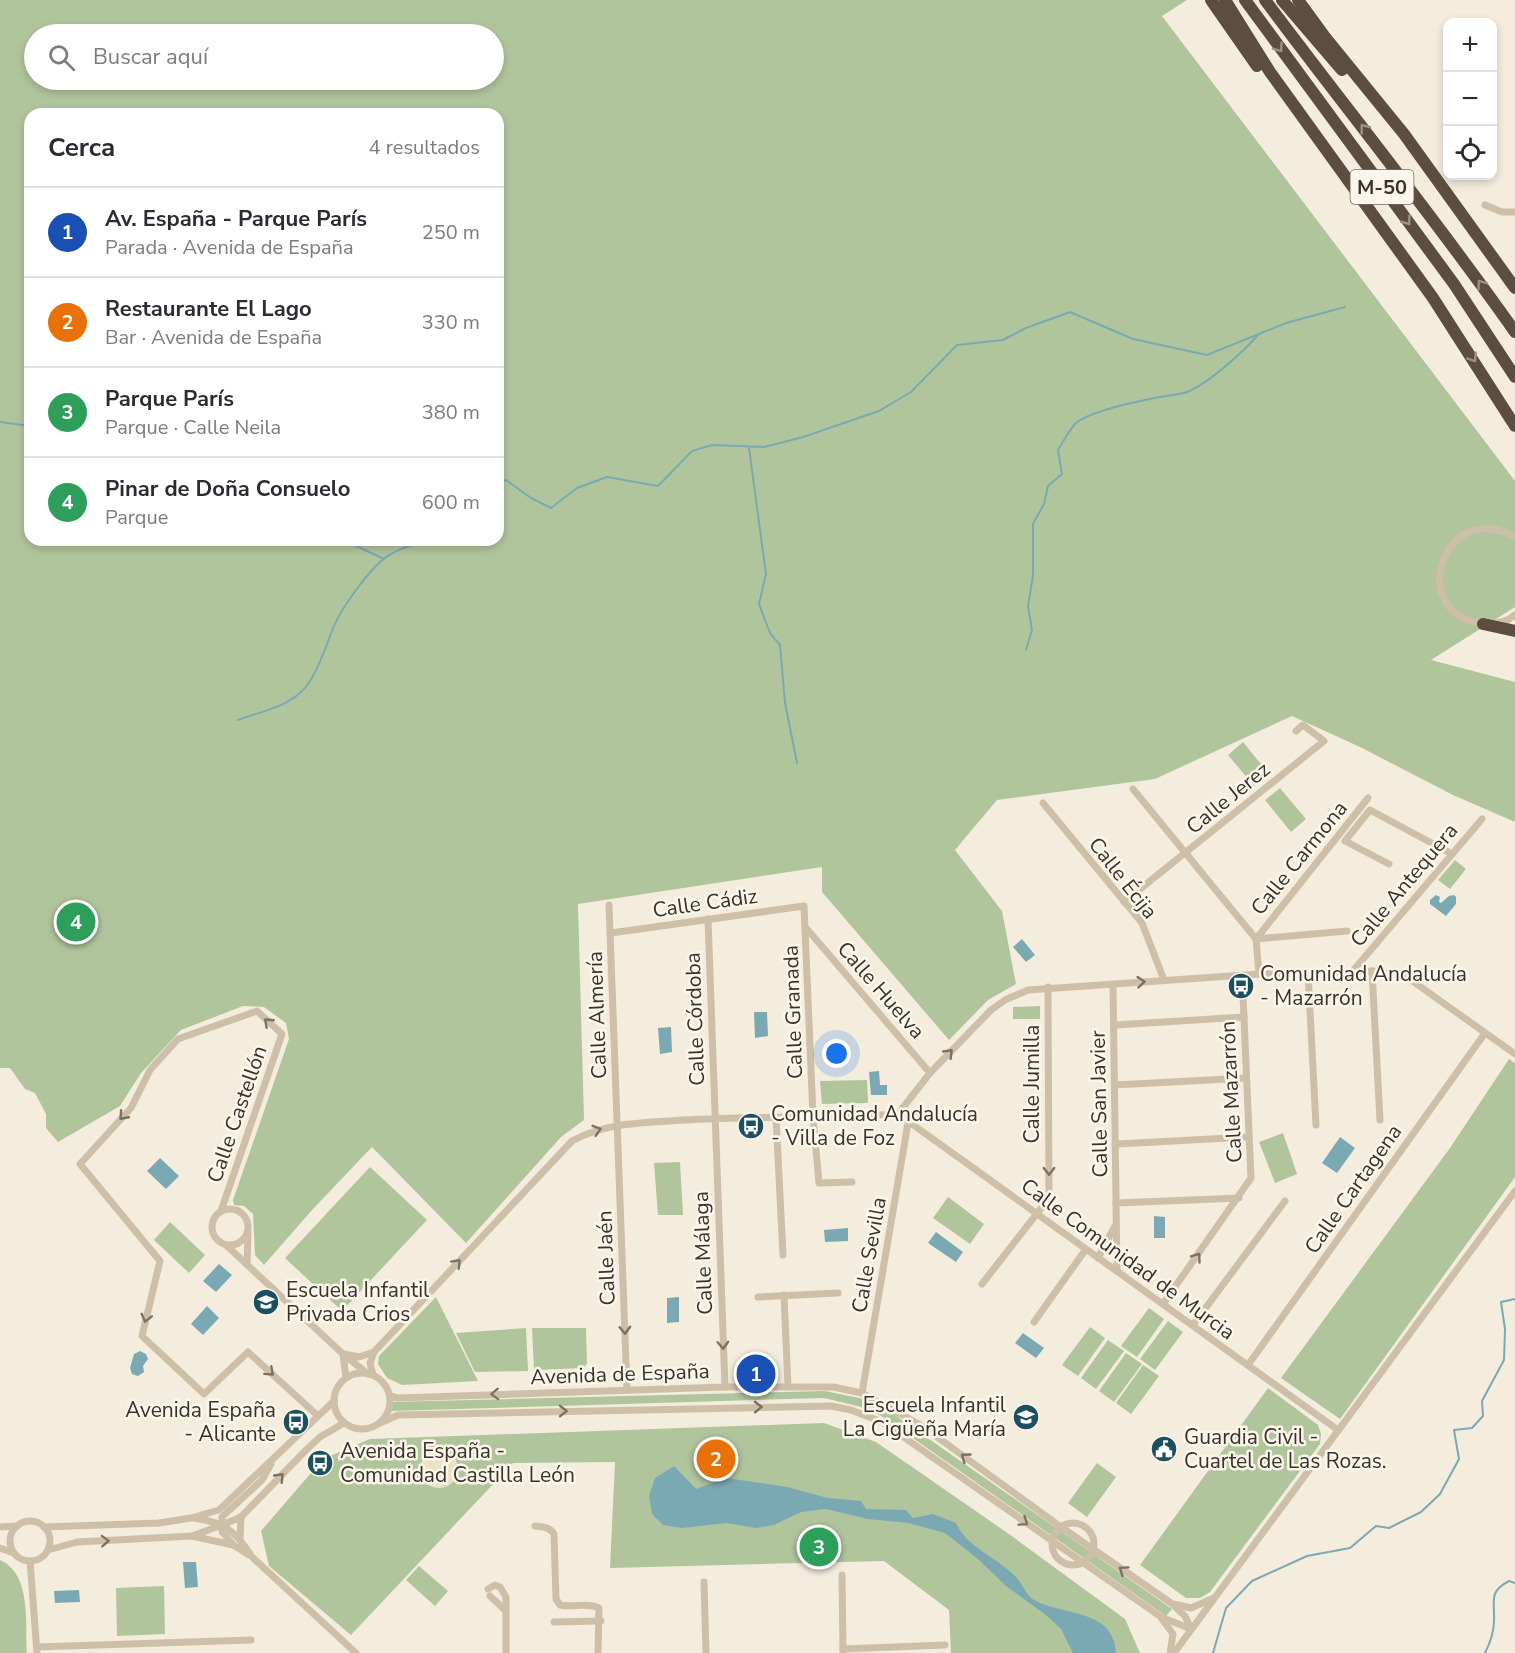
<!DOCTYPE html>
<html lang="es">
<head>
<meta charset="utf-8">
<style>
  body { margin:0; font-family:"Nunito Sans",sans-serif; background:#f7f7f7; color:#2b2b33 }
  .controls { position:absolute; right:18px; top:18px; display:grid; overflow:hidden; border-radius:12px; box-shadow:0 3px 9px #0003 }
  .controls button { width:54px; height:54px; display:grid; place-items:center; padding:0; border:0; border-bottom:2px solid #e1e1e2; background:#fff; color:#2b2b33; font:30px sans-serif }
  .you { position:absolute; left:837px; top:1054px; width:21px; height:21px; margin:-15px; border:4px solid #fff; border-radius:50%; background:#1a73e8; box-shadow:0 0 0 9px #1a73e833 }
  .badge { display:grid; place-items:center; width:39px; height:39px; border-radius:50%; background:#0f766e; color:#fff; font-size:20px; font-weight:700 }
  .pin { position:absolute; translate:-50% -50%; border:3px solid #fff; box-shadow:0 2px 6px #0006 }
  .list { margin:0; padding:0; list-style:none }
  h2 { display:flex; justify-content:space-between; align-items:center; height:78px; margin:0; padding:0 24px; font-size:26px }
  h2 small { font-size:20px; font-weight:400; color:#7c7c81 }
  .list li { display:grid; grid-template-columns:39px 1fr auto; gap:18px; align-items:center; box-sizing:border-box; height:90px; padding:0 24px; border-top:2px solid #e1e1e2 }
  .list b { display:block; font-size:22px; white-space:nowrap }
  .list p { margin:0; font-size:20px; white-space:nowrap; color:#7c7c81 }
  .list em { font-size:20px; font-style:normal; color:#7c7c81 }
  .icon { flex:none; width:33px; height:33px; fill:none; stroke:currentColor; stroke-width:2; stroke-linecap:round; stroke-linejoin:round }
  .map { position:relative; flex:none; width:1515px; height:1653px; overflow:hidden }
  .search { position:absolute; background:#fff; box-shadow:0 3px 9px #0003; left:24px; top:24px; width:480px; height:66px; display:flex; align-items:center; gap:15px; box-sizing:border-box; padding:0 21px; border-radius:33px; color:#7c7c81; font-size:22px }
  .panel { position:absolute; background:#fff; box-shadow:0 3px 9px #0003; left:24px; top:108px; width:480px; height:438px; border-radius:18px }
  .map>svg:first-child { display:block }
</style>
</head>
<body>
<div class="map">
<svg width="1515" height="1653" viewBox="0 0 1515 1653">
  <rect width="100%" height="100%" fill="#f4edde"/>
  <g fill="#b1c59d" fill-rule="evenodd">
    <path d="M0,0H1187L1162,16L1515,481V607L1431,660L1515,682V822L1453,795L1360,747L1292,716L1155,779L997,800L955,850L1002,911L1016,984L988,1000L949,1040L822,892V867L578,904L584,1120L561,1137L466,1243L372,1147L312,1210L264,1265L255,1255L253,1214L244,1206L234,1205L233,1200L289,1039L286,1023L264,1007L243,1006L181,1030L141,1073L120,1106L58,1142L46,1128V1114L35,1093L25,1089L10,1068H0ZM34,34H494V80H34ZM30,114H498V540H30Z"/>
    <polygon points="1243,742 1269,774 1254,786 1228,755"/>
    <polygon points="1280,788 1306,819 1291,832 1265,800"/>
    <polygon points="1455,860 1466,869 1450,889 1438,880"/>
    <polygon points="1040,1006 1040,1019 1013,1019 1013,1007"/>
    <polygon points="1509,1059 1515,1063 1515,1177 1340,1419 1281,1378 1450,1148"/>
    <polygon points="867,1080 868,1103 822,1104 820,1081"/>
    <polygon points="1283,1133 1297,1174 1275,1183 1259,1142"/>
    <polygon points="680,1162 683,1215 658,1215 654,1163"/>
    <polygon points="370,1167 427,1220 342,1311 285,1258"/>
    <polygon points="948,1197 984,1224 970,1244 933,1218"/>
    <polygon points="170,1222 205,1255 189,1273 154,1240"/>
    <polygon points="436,1297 478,1381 402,1385 387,1378 378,1364 379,1356"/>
    <polygon points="1149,1308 1164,1319 1137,1357 1121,1346"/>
    <polygon points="1168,1321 1183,1332 1155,1370 1140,1359"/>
    <polygon points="1090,1327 1105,1338 1078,1376 1062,1365"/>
    <polygon points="526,1328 528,1371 475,1372 456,1333"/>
    <polygon points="532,1328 586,1328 587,1364 583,1368 534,1370"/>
    <polygon points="1108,1340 1124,1351 1096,1389 1081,1378"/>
    <polygon points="1126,1353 1142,1364 1114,1402 1099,1391"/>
    <polygon points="1143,1365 1159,1376 1131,1414 1116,1403"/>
    <polygon points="1268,1388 1318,1425 1321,1434 1320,1444 1210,1592 1200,1598 1186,1598 1140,1565"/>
    <polygon points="825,1391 864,1399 889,1411 1172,1609 1166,1616 883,1417 861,1407 824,1398 391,1411 392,1402"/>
    <polygon points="824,1423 876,1442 1009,1534 1125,1619 1140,1653 951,1653 949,1610 884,1561 610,1568 615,1462 513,1463 351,1635 269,1566 261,1531 323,1459 370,1439"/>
    <polygon points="1097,1463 1116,1477 1087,1517 1068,1503"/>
    <path d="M0,1560C32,1574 25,1624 27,1653H0Z"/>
    <polygon points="419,1566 448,1591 435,1606 406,1580"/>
    <polygon points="164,1586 165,1634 117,1636 116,1588"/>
  </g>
  <circle fill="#ede1c4" cx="439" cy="1469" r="19"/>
  <g fill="#7ba9b3">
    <polygon points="1436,895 1440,897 1439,902 1441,903 1449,896 1454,895 1456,897 1456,904 1446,916 1430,904 1430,900"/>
    <polygon points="1022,939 1035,955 1026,962 1013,947"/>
    <polygon points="754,1012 767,1012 768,1036 755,1038"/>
    <polygon points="671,1027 672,1052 660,1054 658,1028"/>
    <polygon points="879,1071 880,1085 887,1085 887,1095 871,1095 869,1072"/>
    <polygon points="1340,1137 1355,1148 1337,1173 1322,1163"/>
    <polygon points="160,1158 179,1176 166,1189 147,1171"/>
    <polygon points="1154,1216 1165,1217 1165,1238 1154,1238"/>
    <polygon points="848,1228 848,1241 825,1242 824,1230"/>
    <polygon points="936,1232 963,1252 956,1262 928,1243"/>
    <polygon points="219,1264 232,1275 216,1292 203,1281"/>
    <polygon points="679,1297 679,1322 667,1323 667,1298"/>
    <polygon points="207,1306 219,1318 203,1335 191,1324"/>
    <polygon points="1023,1333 1044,1348 1036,1358 1015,1343"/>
    <polygon points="140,1351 146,1354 148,1359 143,1366 144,1372 138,1376 132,1374 130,1368 134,1354"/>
    <path d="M674,1466L696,1489L726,1478L787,1487L828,1498L861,1501L866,1509L906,1510L913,1518L933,1514L956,1523C967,1548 999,1558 1017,1578C1023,1585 1026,1595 1034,1600C1062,1616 1114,1608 1116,1653H1073L1061,1629L1046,1615L1006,1586L978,1559L945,1533L908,1523L868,1519L826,1509L801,1512L774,1525L756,1528L727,1523L682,1528L663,1525L652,1514L649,1496L655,1478Z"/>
    <polygon points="183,1562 196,1562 198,1587 185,1588"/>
    <polygon points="79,1590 80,1602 55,1603 54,1591"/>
  </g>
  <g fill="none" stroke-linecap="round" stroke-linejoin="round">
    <g stroke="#7ba9b3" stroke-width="2">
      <polyline points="0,422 30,426"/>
      <polyline points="749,448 766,574 759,604 770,633 780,645 785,703 797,763"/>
      <polyline points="498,483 506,480 531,498 551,508 577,488 607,477 658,486 692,451 712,445 764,447 803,437 879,411 911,392 957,345 1003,340 1026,328 1070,312 1133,339 1207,355 1286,323 1345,307"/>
      <polyline points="344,540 384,559"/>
      <path d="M1026,650L1032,630L1028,606L1033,575V524L1044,504L1048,486L1062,474L1058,450C1063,442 1069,430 1076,423C1092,410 1139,401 1160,397C1169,395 1179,395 1187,392C1209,383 1243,352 1259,334"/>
      <path d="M238,720C259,712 284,708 301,692C314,682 326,646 332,631C339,611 372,564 391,554C401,548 414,545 425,540"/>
      <polyline points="1213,1653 1226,1608 1252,1581 1307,1556 1350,1548 1376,1526 1389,1528 1421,1512 1440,1494 1459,1459 1454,1430 1472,1428 1483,1416 1482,1401 1504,1360 1505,1329 1501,1302 1515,1299"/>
      <path d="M1485,1653C1490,1643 1494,1633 1494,1621C1495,1601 1488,1592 1509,1581L1515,1583"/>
    </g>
    <g stroke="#cebfa9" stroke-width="7">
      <polyline points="1485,205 1502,212 1515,212"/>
      <path d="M1515,537C1445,498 1408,607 1475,622C1489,625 1504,624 1515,615"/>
      <polyline points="1133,789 1256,939 1347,931"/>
      <polyline points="1043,803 1142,923 1164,980"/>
      <polyline points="1389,864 1345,841 1370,810 1452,854"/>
      <polyline points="1124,902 1324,741 1303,725 1296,731"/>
      <polyline points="609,905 627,1390"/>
      <polyline points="708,919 725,1387"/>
      <polyline points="807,929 930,1073"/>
      <polyline points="611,933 804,906 813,1116 819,1183 852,1182"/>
      <polyline points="1372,971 1380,1120"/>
      <polyline points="1352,972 1482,819"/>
      <polyline points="1308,973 1316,1125"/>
      <polyline points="1259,974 1256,939 1368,798"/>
      <polyline points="1113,985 1117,1271"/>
      <polyline points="1115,1025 1244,1017"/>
      <polyline points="1115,1085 1246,1078"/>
      <polyline points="898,1114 1338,1430"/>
      <polyline points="776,1117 783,1255"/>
      <polyline points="1117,1144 1248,1137"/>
      <polyline points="1116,1203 1239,1198"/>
      <circle cx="230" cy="1227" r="18"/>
      <polyline points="221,1211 282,1034 257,1011 178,1039 150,1070 131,1108 80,1164 160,1261 142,1336 204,1394 248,1352 317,1415"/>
      <polyline points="227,1246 343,1354 368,1374"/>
      <polyline points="1098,1258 1115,1226"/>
      <polyline points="247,1264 248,1233"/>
      <polyline points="982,1284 1049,1198 1048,987"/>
      <polyline points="784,1295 788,1387"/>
      <polyline points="758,1297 838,1293"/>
      <polyline points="1163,1304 1251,1178 1243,995"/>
      <polyline points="1034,1322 1086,1249"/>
      <polyline points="1193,1325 1285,1201"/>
      <polyline points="343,1354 346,1378"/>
      <polyline points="344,1354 359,1357 374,1352"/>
      <polyline points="1248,1365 1485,1033"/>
      <circle cx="362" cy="1401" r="28"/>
      <path d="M373,1375L370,1363L374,1352L572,1141C607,1122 644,1123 683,1120C755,1116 826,1118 898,1114L930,1073L991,1010L1005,1000L1028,990L1259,974L1372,971L1404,975L1515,1054"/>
      <polyline points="862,1393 908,1123"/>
      <polyline points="390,1396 398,1398 725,1387 833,1387 862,1393 922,1426 1061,1527 1171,1603 1185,1616 1191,1629"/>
      <polyline points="380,1423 398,1415 831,1406 851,1410 882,1422 1161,1617 1191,1629"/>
      <path d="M194,1518C222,1522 234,1529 250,1554"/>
      <circle cx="30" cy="1541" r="20"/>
      <circle cx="1073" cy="1544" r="21"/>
      <path d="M535,1526C543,1527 550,1527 554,1534L556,1599L560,1605C573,1608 587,1602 599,1608L598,1653"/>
      <polyline points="0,1527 17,1526"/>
      <polyline points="44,1527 159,1523 191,1518 219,1510 334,1401"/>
      <polyline points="192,1536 233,1545 251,1556 356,1653"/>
      <polyline points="240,1539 241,1517"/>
      <polyline points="232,1543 222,1532 222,1517 262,1480 271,1464"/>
      <polyline points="0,1548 14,1553"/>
      <polyline points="48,1550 77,1542 192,1536 222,1525 241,1517 306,1450 320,1437 344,1423"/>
      <polyline points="30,1561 37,1653"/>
      <polyline points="842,1575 843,1651"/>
      <polyline points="704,1582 706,1653"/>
      <polyline points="488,1589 495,1585 500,1587 506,1597 506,1653"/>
      <polyline points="490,1596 506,1611"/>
      <polyline points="1174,1604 1191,1608 1214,1598"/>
      <polyline points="1162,1619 1173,1634 1170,1653"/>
      <polyline points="554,1622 601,1621"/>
      <polyline points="37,1647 251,1640"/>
      <polyline points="843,1649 945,1645"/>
      <polyline points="1174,1653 1515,1191"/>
    </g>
    <g stroke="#5c4d40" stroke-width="12">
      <polyline points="1211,0 1257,66"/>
      <polyline points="1225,0 1270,72 1433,298 1515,426"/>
      <polyline points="1245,0 1454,284 1515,377"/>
      <path d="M1265,0C1348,111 1435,218 1515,332"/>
      <polyline points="1282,0 1342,70"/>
      <polyline points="1298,0 1325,37 1404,134 1515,288"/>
      <polyline points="1483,624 1515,631"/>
    </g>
  </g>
  <defs><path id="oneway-chevron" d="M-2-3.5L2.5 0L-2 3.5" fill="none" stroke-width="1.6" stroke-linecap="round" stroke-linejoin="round" transform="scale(1.5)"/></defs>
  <g stroke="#9c9184">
    <use href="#oneway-chevron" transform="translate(1279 48) rotate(55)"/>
    <use href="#oneway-chevron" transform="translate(1364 128) rotate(-128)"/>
    <use href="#oneway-chevron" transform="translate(1407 221) rotate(53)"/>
    <use href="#oneway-chevron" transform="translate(1481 284) rotate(-125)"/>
    <use href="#oneway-chevron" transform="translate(1473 358) rotate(56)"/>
  </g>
  <g stroke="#7d7163">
    <use href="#oneway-chevron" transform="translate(1141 982) rotate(-5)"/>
    <use href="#oneway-chevron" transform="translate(268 1022) rotate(-137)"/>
    <use href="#oneway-chevron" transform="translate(949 1053) rotate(-46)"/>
    <use href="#oneway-chevron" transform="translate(123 1116) rotate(132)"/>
    <use href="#oneway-chevron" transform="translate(597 1130) rotate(-17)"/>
    <use href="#oneway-chevron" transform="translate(1049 1171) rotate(90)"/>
    <use href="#oneway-chevron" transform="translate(1197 1257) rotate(-54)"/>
    <use href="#oneway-chevron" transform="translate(457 1263) rotate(-47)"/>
    <use href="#oneway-chevron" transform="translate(146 1318) rotate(104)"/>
    <use href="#oneway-chevron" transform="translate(625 1330) rotate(88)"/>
    <use href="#oneway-chevron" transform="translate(723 1345) rotate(88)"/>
    <use href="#oneway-chevron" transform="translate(270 1372) rotate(42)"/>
    <use href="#oneway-chevron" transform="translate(495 1394) rotate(178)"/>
    <use href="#oneway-chevron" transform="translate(758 1407) rotate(-1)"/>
    <use href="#oneway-chevron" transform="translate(563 1411) rotate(-1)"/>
    <use href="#oneway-chevron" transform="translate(965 1457) rotate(-144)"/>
    <use href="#oneway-chevron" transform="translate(280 1477) rotate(-46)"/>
    <use href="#oneway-chevron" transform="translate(1024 1522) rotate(34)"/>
    <use href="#oneway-chevron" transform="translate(105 1541) rotate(-2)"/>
    <use href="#oneway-chevron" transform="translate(1123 1570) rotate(-145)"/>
  </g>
  <defs>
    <symbol id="bus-disc" viewBox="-11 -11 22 22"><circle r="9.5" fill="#1c505f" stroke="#fbf6eb"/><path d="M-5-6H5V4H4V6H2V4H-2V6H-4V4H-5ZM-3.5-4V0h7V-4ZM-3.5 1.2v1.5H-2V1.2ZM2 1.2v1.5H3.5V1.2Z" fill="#fff"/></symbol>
    <symbol id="school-disc" viewBox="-11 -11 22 22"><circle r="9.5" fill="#1c505f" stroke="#fbf6eb"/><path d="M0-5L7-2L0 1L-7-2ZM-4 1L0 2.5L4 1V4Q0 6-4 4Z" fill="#fff"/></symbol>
    <symbol id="civic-disc" viewBox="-11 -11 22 22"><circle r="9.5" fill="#1c505f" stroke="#fbf6eb"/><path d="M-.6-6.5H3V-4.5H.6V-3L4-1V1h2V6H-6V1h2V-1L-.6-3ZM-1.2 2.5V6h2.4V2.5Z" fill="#fff"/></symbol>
  </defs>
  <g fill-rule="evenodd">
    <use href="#bus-disc" x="1226" y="971" width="30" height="30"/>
    <use href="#bus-disc" x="736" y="1111" width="30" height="30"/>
    <use href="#school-disc" x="251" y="1287" width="30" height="30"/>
    <use href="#school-disc" x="1011" y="1402" width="30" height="30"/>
    <use href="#bus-disc" x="281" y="1407" width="30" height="30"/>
    <use href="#civic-disc" x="1149" y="1434" width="30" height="30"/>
    <use href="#bus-disc" x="305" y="1448" width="30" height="30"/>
  </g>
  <g text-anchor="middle" stroke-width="5" stroke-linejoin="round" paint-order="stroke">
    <rect fill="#fbf6eb" stroke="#746c63" stroke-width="1.5" x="1350.5" y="170" width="63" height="34" rx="4.5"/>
    <g font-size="20" font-weight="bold" fill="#3a3129">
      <text x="1382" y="194">M-50</text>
    </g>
    <g font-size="21" fill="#3a3129" stroke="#fbf6eb">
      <text transform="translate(1228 798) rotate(-39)" y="7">Calle Jerez</text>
      <text transform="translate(1299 858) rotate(-51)" y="7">Calle Carmona</text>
      <text transform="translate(1123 878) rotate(52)" y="7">Calle Écija</text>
      <text transform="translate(1404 885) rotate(-50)" y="7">Calle Antequera</text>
      <text transform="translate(705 903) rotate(-8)" y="7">Calle Cádiz</text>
      <text transform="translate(881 990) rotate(49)" y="7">Calle Huelva</text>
      <text transform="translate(793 1012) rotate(-92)" y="7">Calle Granada</text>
      <text transform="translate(597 1015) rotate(-92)" y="7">Calle Almería</text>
      <text transform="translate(695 1019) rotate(-92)" y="7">Calle Córdoba</text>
      <text transform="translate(1032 1084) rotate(-90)" y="7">Calle Jumilla</text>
      <text transform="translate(1231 1092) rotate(-93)" y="7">Calle Mazarrón</text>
      <text transform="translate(1099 1104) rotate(-91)" y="7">Calle San Javier</text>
      <text transform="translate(237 1114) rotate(-71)" y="7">Calle Castellón</text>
      <text transform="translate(1353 1189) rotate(-55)" y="7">Calle Cartagena</text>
      <text transform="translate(703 1253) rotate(-92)" y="7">Calle Málaga</text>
      <text transform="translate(869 1255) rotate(-80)" y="7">Calle Sevilla</text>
      <text transform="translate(606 1258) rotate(-92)" y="7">Calle Jaén</text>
      <text transform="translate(1128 1259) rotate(36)" y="7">Calle Comunidad de Murcia</text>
      <text transform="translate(620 1374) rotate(-2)" y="7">Avenida de España</text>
    </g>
    <g font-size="21" fill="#3a3129" stroke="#fbf6eb" text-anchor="start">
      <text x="1260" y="981">Comunidad Andalucía<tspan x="1260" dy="24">- Mazarrón</tspan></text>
      <text x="771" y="1121">Comunidad Andalucía<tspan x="771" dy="24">- Villa de Foz</tspan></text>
      <text x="286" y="1297">Escuela Infantil<tspan x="286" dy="24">Privada Crios</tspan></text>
      <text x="1006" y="1412" text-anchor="end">Escuela Infantil<tspan x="1006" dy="24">La Cigüeña María</tspan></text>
      <text x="276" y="1417" text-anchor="end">Avenida España<tspan x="276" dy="24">- Alicante</tspan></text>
      <text x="1184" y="1444">Guardia Civil -<tspan x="1184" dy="24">Cuartel de Las Rozas.</tspan></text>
      <text x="340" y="1458">Avenida España -<tspan x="340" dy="24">Comunidad Castilla León</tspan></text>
    </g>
  </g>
</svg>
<div class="controls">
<button>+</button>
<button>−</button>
<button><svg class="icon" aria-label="locate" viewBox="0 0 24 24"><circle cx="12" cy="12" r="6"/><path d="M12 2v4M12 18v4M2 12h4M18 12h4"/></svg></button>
</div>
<div class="you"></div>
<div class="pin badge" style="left:756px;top:1374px;background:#1a4fb4">1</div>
<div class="pin badge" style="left:716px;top:1459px;background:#e8710a">2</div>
<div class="pin badge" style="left:819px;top:1547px;background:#2e9e5b">3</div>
<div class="pin badge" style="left:76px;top:922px;background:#2e9e5b">4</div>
<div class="search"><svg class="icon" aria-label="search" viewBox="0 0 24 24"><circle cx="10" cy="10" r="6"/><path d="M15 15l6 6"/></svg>Buscar aquí</div>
<section class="panel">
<h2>Cerca<small>4 resultados</small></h2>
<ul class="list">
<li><span class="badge" style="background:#1a4fb4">1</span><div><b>Av. España - Parque París</b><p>Parada · Avenida de España</p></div><em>250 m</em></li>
<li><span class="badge" style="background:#e8710a">2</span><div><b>Restaurante El Lago</b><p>Bar · Avenida de España</p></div><em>330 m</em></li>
<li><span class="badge" style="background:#2e9e5b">3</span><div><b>Parque París</b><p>Parque · Calle Neila</p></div><em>380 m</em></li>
<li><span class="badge" style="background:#2e9e5b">4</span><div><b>Pinar de Doña Consuelo</b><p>Parque</p></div><em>600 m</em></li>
</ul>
</section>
</div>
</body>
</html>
